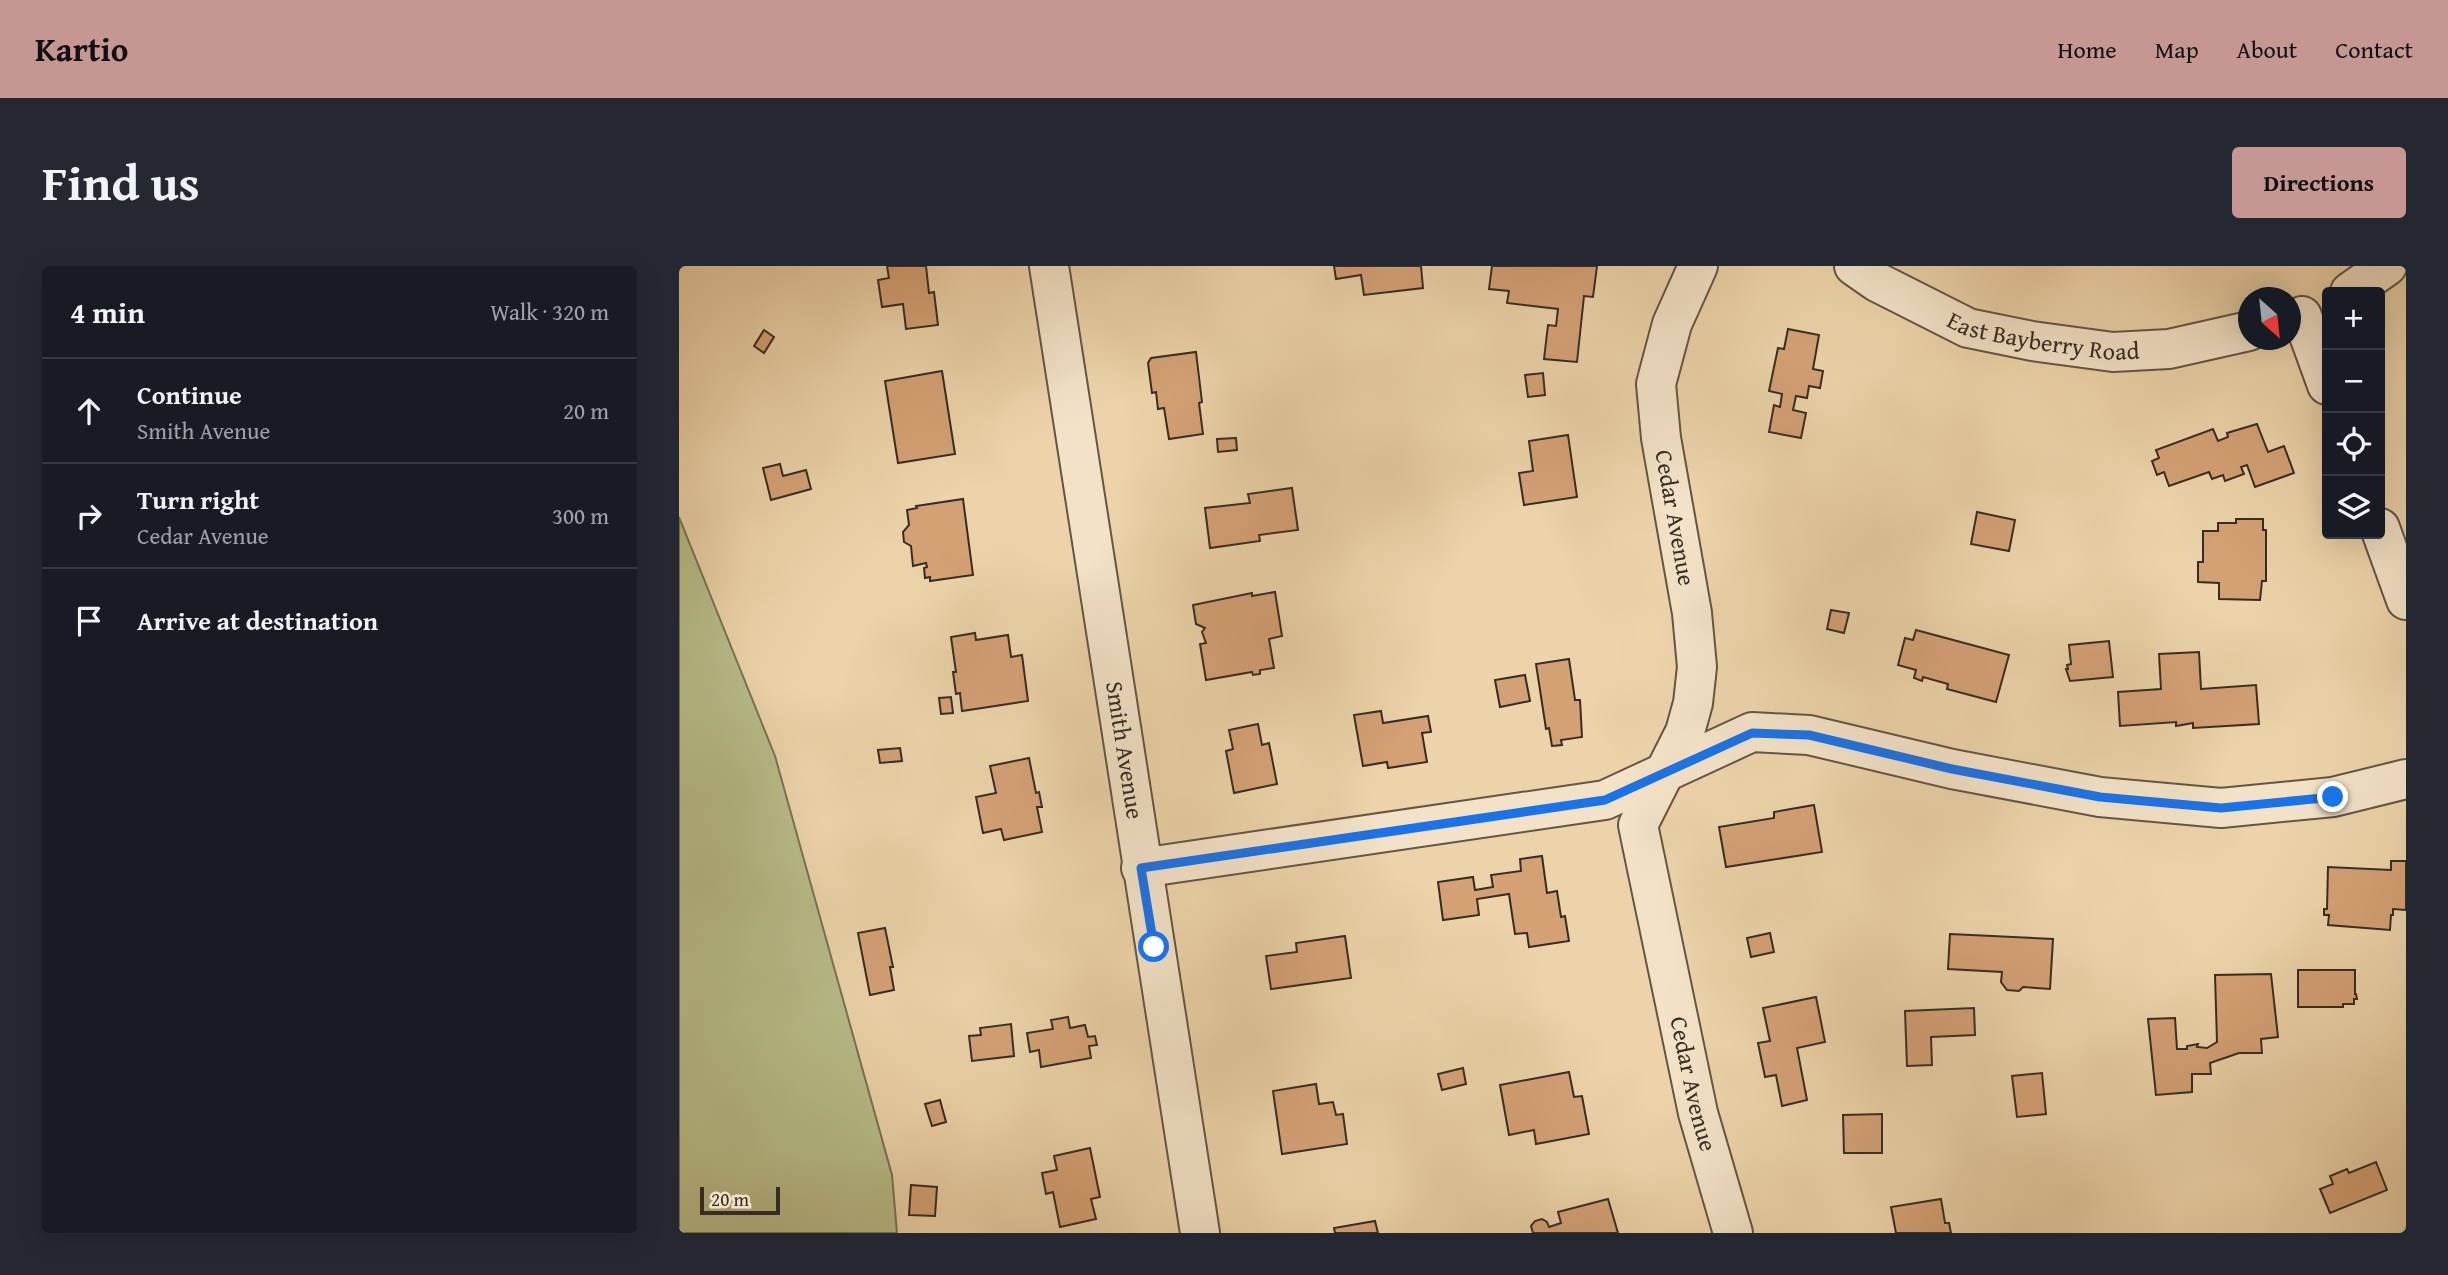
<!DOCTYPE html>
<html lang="en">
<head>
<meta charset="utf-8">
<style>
  body { margin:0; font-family:"Gentium Book Plus",serif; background:#242831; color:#f1f3f6 }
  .controls { position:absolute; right:21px; top:21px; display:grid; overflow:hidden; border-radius:7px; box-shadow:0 7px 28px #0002 }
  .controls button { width:63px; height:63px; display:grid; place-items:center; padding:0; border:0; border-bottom:2px solid #363941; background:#171b24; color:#f1f3f6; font:35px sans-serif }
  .compass { position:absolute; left:1559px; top:21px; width:63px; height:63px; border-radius:50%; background:#171b24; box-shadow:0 7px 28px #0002; rotate:153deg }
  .scale { position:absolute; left:21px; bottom:18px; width:80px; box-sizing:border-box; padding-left:7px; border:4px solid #362d24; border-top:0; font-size:19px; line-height:24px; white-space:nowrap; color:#362d24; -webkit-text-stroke:5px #f3e2c7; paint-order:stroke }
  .stop { position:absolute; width:21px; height:21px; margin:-16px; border:5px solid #1a73e8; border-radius:50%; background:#fff }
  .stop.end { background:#1a73e8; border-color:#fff; box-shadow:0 2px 7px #0008 }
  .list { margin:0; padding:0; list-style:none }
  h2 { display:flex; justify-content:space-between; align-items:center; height:91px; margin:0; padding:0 28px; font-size:30px }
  h2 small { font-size:23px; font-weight:400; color:#9ea1a6 }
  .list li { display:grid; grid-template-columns:46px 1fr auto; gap:21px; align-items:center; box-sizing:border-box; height:105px; padding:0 28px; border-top:2px solid #363941 }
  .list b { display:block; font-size:26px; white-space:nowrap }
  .list p { margin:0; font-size:23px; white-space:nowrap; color:#9ea1a6 }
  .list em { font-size:23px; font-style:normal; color:#9ea1a6 }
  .icon { flex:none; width:38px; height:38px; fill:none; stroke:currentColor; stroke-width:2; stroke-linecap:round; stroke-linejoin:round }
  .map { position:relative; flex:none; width:1727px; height:967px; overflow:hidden; border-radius:7px }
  header { display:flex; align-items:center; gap:42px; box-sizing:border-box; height:98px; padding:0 35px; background:#c59692; color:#111 }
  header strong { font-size:33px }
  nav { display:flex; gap:38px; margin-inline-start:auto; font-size:24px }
  .intro { display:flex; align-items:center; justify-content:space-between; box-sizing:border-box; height:168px; padding:0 42px }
  h1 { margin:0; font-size:49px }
  .button { padding:18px 32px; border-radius:7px; background:#c59692; color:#111; font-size:24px; font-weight:700 }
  main { display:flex; gap:42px; padding:0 42px }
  aside { flex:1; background:#171b24; border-radius:7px; box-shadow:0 7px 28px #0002 }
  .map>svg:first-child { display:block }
</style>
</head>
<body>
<header>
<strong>Kartio</strong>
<nav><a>Home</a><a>Map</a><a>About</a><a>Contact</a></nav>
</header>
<div class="intro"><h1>Find us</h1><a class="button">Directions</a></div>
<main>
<aside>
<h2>4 min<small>Walk · 320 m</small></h2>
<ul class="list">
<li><svg class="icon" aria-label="ahead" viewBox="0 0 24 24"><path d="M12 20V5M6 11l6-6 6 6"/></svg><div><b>Continue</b><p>Smith Avenue</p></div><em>20 m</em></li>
<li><svg class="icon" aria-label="right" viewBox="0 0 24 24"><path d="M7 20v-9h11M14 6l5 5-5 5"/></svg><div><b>Turn right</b><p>Cedar Avenue</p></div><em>300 m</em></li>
<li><svg class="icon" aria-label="arrive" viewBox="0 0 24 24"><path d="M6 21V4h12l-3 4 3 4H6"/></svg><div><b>Arrive at destination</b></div></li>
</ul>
</aside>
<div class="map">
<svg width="1727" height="967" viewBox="0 0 1727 967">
  <rect width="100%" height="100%" fill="#ecd3a9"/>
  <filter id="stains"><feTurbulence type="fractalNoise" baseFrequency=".00286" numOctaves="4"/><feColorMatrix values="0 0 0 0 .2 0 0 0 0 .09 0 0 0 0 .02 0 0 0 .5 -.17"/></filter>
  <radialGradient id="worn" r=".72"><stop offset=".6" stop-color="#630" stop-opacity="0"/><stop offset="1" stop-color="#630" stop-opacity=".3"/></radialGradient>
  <polygon fill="#b7bc89" stroke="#767456" stroke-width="2" points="0,251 96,490 213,909 218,967 0,967"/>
  <g fill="#d4a175" stroke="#362d24" stroke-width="2">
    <polygon points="208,0 247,0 250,27 255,26 259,59 227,63 224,38 203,41 199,14 210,12"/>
    <polygon points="655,0 742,0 744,22 685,29 682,9 657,13"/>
    <polygon points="813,0 918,0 914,31 905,30 898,96 865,93 869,59 877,60 879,43 828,37 830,25 810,23"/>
    <polygon points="1109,63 1140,69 1134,103 1144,105 1141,122 1130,120 1128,132 1117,130 1114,144 1127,147 1122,172 1090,166 1095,139 1101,141 1103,128 1090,125 1099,82 1105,83"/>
    <polygon points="85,64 95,71 85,87 75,80"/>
    <polygon points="517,86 523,136 520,137 524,168 490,173 485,142 479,143 477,126 473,127 469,97 472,92"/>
    <polygon points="263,105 276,188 219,197 206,115"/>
    <polygon points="864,107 866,129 849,131 846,109"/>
    <polygon points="1578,158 1589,186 1605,180 1615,207 1576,221 1568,199 1562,201 1565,208 1546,215 1544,209 1533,213 1530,206 1490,220 1485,206 1478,209 1473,195 1480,192 1477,184 1534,163 1539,175 1549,171 1548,167"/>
    <polygon points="889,169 898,231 845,239 840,207 854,205 850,175"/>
    <polygon points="557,172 558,184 539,186 538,173"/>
    <polygon points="101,198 104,210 127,204 132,223 92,234 84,202"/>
    <polygon points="613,222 619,264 580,269 581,275 531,282 526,242 571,237 569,228"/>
    <polygon points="284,233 294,309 251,315 251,311 246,312 245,302 248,301 247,297 234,300 232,280 225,276 224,266 230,259 228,244 238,242 237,240"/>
    <polygon points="1298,246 1336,254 1330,285 1292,278"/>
    <polygon points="1557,253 1584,253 1584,264 1587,264 1587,315 1583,315 1581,334 1540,333 1540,317 1519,316 1519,296 1524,296 1524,265 1539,265 1539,257 1557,257"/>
    <polygon points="596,326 603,370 590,373 595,402 581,404 581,408 574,409 573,406 527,414 521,378 527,377 523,366 526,362 517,358 514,339 573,327 573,330"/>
    <polygon points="1152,344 1170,347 1165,367 1148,363"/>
    <polygon points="1237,364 1330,389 1317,436 1268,423 1269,418 1244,411 1243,415 1235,412 1237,404 1219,399 1226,372 1234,374"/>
    <polygon points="296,367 297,374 329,369 332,391 343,389 349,435 283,445 281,427 277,428 274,406 277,406 272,371"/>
    <polygon points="1430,375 1434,411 1391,415 1387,403 1389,403 1388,399 1392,398 1390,379"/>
    <polygon points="1520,386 1522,423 1577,419 1580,458 1514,462 1514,457 1497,460 1497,456 1441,460 1439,426 1482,423 1480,388"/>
    <polygon points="890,393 896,434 901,434 903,471 882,474 883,479 873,480 870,462 867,463 857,398"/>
    <polygon points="846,409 851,435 821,441 816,414"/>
    <polygon points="272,431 274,447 262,448 260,432"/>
    <polygon points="702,445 704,457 749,450 752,466 743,467 748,496 709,502 708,496 684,500 675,449"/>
    <polygon points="579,458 583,479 590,477 598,518 555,527 547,485 554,483 550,464"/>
    <polygon points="221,482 223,495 201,497 199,484"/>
    <polygon points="350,492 357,527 360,526 363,541 358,541 363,566 325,574 322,563 304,567 297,531 317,527 311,500"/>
    <polygon points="1135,539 1143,586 1047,601 1040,561 1095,552 1095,546"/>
    <polygon points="863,590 868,627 878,625 882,651 886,650 890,675 850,681 848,667 836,668 830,628 798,633 800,649 764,654 759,616 794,611 796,624 814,621 812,609 842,605 841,593"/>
    <polygon points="1712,595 1727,595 1727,644 1714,643 1714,649 1712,649 1711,664 1649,659 1650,649 1645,649 1645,643 1648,643 1649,601 1712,604"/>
    <polygon points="206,662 214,701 211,701 215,724 191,729 179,667"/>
    <polygon points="1091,667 1095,686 1072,691 1068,672"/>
    <polygon points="1271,668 1374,673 1371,723 1344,721 1340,725 1328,724 1322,716 1323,706 1269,703"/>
    <polygon points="666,670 672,712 592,723 587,690 618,686 617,677"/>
    <polygon points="1619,704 1676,704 1676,728 1677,728 1678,733 1675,733 1675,738 1664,738 1664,741 1619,741"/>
    <polygon points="1592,708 1599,771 1582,773 1583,787 1560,787 1531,797 1532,808 1513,808 1513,826 1477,829 1469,753 1496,752 1498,783 1508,783 1508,780 1519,778 1518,781 1528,782 1538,776 1536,709"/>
    <polygon points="1137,731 1146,776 1118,782 1128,834 1103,840 1097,809 1086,811 1079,777 1091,775 1084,742"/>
    <polygon points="1295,742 1296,769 1252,771 1253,799 1228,800 1226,745"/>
    <polygon points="389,751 391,762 406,759 409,771 416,770 418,779 410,780 412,792 362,801 360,784 351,786 348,767 374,763 372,754"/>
    <polygon points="332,758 335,790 293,795 290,770 302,769 301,762"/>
    <polygon points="784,802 787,818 763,824 759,808"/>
    <polygon points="890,806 895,831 903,830 910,868 857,878 855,864 830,869 821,819"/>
    <polygon points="1363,807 1367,848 1338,851 1333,810"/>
    <polygon points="637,818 640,838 654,836 657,849 664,848 668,878 603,888 594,825"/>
    <polygon points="261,834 267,856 253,860 246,838"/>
    <polygon points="1203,848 1203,887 1165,887 1164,849"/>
    <polygon points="411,882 421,931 412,933 417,953 381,961 374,926 367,928 363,907 378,904 375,890"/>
    <polygon points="1697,896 1708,924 1651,947 1641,923 1654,918 1651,910 1668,903 1670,907"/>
    <polygon points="232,919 258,921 256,950 230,949"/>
    <polygon points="929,933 939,967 854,967 852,960 856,955 863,953 868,956 870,961 882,957 879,946"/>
    <polygon points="1262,933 1266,957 1270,957 1272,967 1217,967 1212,941"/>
    <polygon points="696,955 699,967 656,967 655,962"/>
  </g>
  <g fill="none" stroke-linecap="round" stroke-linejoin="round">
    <defs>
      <g id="minor">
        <path id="s1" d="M370,0L521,967"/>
        <path id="s2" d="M1019,0L993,58L977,118L982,172L1013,347L1018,401L1014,437L1006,466L959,559L1019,847L1054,967"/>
        <path id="s3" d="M1175,0L1198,16L1289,62L1353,75L1434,86L1490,83L1570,65"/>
        <polyline points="1671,26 1708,0"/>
        <polyline points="1623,50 1648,119"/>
        <polyline points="1701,262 1727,334"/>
        <polyline points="462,602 926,534 1073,466 1130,469 1273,503 1421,531 1542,542 1654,531 1727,513"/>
      </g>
    </defs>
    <use href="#minor" stroke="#645645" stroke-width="42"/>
    <use href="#minor" stroke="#f3e2c7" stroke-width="38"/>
  </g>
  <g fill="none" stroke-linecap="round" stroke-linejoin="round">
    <polyline stroke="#1a73e8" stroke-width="9" points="475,681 462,602 926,534 1073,467 1130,469 1273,503 1421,531 1542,542 1654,531"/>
  </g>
  <g text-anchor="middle" stroke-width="5" stroke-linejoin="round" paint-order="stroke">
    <g font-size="24" fill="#362d24" stroke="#f3e2c7">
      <text dy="8" stroke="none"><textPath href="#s3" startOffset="206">East Bayberry Road</textPath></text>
      <text dy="8" stroke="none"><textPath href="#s2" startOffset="261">Cedar Avenue</textPath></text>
      <text dy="8" stroke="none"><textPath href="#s1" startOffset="490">Smith Avenue</textPath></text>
      <text dy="8" stroke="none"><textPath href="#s2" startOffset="847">Cedar Avenue</textPath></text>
    </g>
  </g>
  <rect width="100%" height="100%" filter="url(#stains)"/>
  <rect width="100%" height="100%" fill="url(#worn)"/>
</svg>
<div class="controls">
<button>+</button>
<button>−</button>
<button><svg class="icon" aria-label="locate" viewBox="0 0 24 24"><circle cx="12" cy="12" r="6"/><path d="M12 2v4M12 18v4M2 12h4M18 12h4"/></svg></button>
<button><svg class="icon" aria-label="layers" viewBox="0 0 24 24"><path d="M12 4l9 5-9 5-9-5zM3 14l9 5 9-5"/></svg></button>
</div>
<svg class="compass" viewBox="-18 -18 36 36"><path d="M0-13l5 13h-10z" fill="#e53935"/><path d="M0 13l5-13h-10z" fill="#9ea1a6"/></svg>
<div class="scale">20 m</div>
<div class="stop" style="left:475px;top:681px"></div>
<div class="stop end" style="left:1654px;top:531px"></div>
</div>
</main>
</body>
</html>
